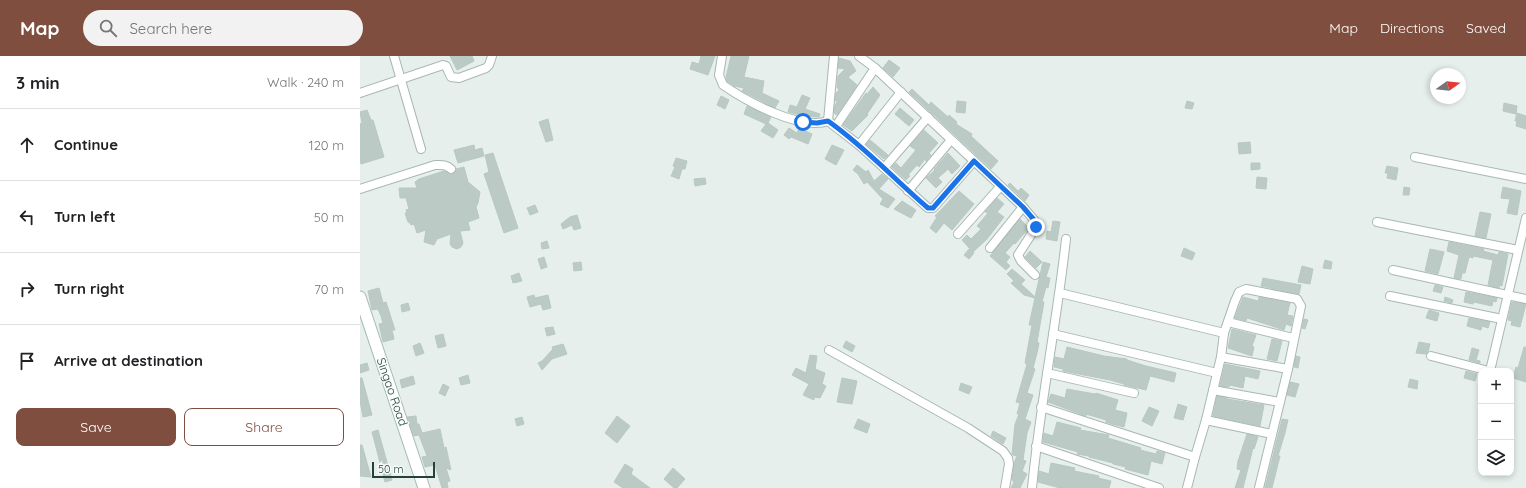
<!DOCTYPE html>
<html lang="en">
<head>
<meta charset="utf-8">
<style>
  body { margin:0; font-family:Quicksand,sans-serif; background:#f2f2f2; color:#202124 }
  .controls { position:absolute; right:12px; bottom:12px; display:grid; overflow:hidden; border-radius:8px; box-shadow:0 2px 6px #0003 }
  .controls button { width:36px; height:36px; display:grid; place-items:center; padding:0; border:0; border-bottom:1px solid #e0e0e0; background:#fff; color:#202124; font:20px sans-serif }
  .compass { position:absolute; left:1070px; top:12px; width:36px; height:36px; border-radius:50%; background:#fff; box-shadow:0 2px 6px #0003; rotate:75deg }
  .scale { position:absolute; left:12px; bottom:10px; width:63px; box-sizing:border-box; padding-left:4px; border:2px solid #24423a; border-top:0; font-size:11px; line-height:14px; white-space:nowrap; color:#24423a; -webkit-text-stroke:3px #f7fbf9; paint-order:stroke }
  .stop { position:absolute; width:12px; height:12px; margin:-9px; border:3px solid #1a73e8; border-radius:50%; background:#fff }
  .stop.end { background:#1a73e8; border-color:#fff; box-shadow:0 1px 4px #0008 }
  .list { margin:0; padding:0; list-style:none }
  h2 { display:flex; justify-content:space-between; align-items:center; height:52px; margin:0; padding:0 16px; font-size:17px }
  h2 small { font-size:13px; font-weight:400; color:#757577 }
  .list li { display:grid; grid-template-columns:26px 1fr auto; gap:12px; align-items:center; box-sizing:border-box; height:72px; padding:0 16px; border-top:1px solid #e0e0e0 }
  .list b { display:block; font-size:15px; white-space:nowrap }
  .list em { font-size:13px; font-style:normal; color:#757577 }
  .actions { display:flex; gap:8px; padding:12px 16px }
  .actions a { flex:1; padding:9px 0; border:1px solid #7f4e3f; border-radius:8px; text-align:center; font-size:14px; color:#7f4e3f }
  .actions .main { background:#7f4e3f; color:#fff }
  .icon { flex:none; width:22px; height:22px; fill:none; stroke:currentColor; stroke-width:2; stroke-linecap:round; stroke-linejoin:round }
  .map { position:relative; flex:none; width:1166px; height:432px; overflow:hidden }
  header { display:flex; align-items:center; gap:24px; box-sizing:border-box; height:56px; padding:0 20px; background:#7f4e3f; color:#fff }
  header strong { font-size:19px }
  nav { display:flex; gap:22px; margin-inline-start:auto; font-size:14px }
  .search { width:280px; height:36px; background:#f2f2f2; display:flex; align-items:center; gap:10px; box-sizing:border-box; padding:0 14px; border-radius:22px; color:#757577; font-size:15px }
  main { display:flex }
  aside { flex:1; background:#fff }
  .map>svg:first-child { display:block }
</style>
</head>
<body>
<header>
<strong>Map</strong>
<div class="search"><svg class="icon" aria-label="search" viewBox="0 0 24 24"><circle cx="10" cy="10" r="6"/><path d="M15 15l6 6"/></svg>Search here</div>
<nav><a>Map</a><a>Directions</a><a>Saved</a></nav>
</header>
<main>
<aside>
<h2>3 min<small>Walk · 240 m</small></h2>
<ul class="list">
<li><svg class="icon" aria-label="ahead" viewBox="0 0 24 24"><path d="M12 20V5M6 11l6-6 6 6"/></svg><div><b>Continue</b></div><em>120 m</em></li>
<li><svg class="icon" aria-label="left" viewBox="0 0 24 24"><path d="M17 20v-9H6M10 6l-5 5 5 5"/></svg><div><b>Turn left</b></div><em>50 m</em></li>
<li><svg class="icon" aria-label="right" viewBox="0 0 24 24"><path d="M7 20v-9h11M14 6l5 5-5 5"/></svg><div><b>Turn right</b></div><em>70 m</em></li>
<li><svg class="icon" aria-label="arrive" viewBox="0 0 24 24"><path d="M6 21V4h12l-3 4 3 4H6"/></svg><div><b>Arrive at destination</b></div></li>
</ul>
<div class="actions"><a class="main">Save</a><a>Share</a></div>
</aside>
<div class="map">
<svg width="1166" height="432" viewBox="0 0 1166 432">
  <rect width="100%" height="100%" fill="#e6efeb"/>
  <g fill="#bbcac4" stroke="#b8c9c2">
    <polygon points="90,0 112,0 114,5 97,14"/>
    <polygon points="341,0 355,0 348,19 330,13 332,6 339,8"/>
    <polygon points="371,0 389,0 384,21 404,25 402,37 419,45 415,52 382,35 384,32 374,30 367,25 366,21"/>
    <polygon points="479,2 490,5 496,15 488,21 497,29 477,59 474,57 475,49 477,46 475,44 476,37 479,34 477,31 478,20 485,13 478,12"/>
    <polygon points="529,4 540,12 533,21 523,12"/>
    <polygon points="513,31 520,39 507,58 508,59 492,75 483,69 506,37 507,38"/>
    <polygon points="552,33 569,49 571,46 588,61 589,59 597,66 596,68 612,78 611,80 638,105 631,113 549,36"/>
    <polygon points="442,39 450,42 445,53 460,58 459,61 444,60 428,56 430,49 437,51"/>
    <polygon points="361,40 369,44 365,53 357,49"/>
    <polygon points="597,45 606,46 605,57 596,56"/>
    <polygon points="827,45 834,47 832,53 825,52"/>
    <polygon points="1144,47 1157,50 1156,58 1143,55"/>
    <polygon points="387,50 411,61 408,67 418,74 413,82 401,75 406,68 384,58"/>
    <polygon points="540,52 554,64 549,70 535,58"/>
    <polygon points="7,54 11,64 13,64 24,101 1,108 0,103 0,68 2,67 0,56"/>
    <polygon points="1157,57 1166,60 1166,73 1156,70 1157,65 1155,65"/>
    <polygon points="188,63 193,84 186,86 179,66"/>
    <polygon points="429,72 437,77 439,72 452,78 448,88 431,81 429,83 424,79"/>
    <polygon points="564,74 578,87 569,97 571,99 566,105 565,103 559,111 557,109 548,119 550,120 546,124 532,111 536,107 541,112 556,94 550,90"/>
    <polygon points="510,84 528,99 524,103 506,88"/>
    <polygon points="890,86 891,97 879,98 878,87"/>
    <polygon points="114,89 115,94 122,92 124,100 98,107 94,94"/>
    <polygon points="472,89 484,94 476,109 465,103"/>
    <polygon points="133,97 158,172 144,177 124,118 129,116 125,99"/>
    <polygon points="588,97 600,110 592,118 588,113 578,122 582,126 576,132 566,122 575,114 574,113"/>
    <polygon points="316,102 327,105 325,113 322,113 319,123 311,120 315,111 313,110"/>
    <polygon points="891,107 900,107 900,113 891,114"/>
    <polygon points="497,109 506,116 508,114 514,125 522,118 528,123 519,133 535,143 528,152 520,148 523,143 507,126 504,128 498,118 493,114"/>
    <polygon points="1027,110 1038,112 1036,124 1027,122 1028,117 1025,117"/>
    <polygon points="104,111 108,126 120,136 118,147 116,151 119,162 108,166 110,174 100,175 103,187 101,191 97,193 92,191 90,188 91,178 77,183 74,189 64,186 66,174 57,177 54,168 51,169 50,167 48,166 45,157 47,157 46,154 49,153 46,142 40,142 39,132 57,132 55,126 59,123 84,115 92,118 95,116 96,113"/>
    <polygon points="897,121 907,122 906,133 896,132"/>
    <polygon points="345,122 346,128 335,130 334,123"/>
    <polygon points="650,127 658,135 661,132 669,139 665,145 648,129"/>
    <polygon points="1044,131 1050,132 1049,139 1043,139"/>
    <polygon points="1143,131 1161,135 1157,159 1147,157 1150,143 1141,142"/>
    <polygon points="599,135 614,148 592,174 584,167 576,177 570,172 577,161 575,160"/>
    <polygon points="637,142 644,148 637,156 644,161 627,183 613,196 602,184 607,179 611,183 621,173 617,170 628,157 625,156"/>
    <polygon points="542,145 556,154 551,162 534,153"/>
    <polygon points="175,149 178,156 170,159 167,152"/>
    <polygon points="1120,156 1131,158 1126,182 1115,180"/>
    <polygon points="217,159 221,172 214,174 212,169 203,173 201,168 210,161"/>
    <polygon points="660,163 669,172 655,188 654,187 645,197 650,201 646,206 650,210 646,214 630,200"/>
    <polygon points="693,165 700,166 697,185 686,183 687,175 691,176"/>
    <polygon points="187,185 189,192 182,193 181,187"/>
    <polygon points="1089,186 1124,193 1123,195 1138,199 1139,196 1148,198 1142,230 1140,229 1139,232 1128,229 1133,204 1113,200 1113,202 1109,201 1105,217 1102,217 1101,223 1094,222 1099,199 1087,195"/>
    <polygon points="824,192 835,197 832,204 821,200"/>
    <polygon points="609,193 614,197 609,203 604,199"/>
    <polygon points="1070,193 1084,196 1078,218 1065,215"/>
    <polygon points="670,195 682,206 676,212 665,201"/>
    <polygon points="184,201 187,211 181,213 178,203"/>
    <polygon points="965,204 972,206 971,213 963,212"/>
    <polygon points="221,206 222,214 214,215 213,207"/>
    <polygon points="683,206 690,208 686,221 690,222 688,232 686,231 682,246 684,246 677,286 679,287 677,297 673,312 675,313 667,337 673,339 665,363 671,366 667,377 663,404 666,405 662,415 667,418 660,432 651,432 654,426 652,424 654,407 657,400 653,399 652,398 655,368 659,358 657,358 660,347 656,346 667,308 665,307 672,269 669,269 675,242 664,239 651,227 654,225 647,218 652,213 665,224 661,228 675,241"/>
    <polygon points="942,210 953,213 950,228 938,226"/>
    <polygon points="159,217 162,225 153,227 151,220"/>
    <polygon points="903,222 941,229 939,238 901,230"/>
    <polygon points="1075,229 1083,231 1081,237 1073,235"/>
    <polygon points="19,232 23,247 26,246 35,274 32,274 34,283 23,286 19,268 23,267 21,260 18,253 12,254 8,235"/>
    <polygon points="1106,236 1137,242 1136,246 1133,245 1132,250 1114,246 1113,248 1104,246"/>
    <polygon points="174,239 175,242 188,239 191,252 183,254 181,248 170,251 167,241"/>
    <polygon points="883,241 898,245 899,241 930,247 927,259 933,260 931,270 926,268 924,274 887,262 886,265 875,262"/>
    <polygon points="1085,241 1093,244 1092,247 1084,245"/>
    <polygon points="1152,246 1166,248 1160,271 1151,269 1152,265 1148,264"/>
    <polygon points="48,247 50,254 42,256 41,249"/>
    <polygon points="1069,254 1079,257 1077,265 1066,262"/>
    <polygon points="1109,262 1130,266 1128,272 1122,270 1121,274 1107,270"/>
    <polygon points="944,263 948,264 945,273 942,272"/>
    <polygon points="193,271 195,278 187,280 185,272"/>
    <polygon points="872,273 896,279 892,290 894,291 892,300 868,292"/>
    <polygon points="83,278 86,290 78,292 75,280"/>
    <polygon points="912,283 922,285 917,305 907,303"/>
    <polygon points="486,285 495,290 492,296 483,291"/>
    <polygon points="1059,286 1070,288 1068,296 1066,298 1056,297"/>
    <polygon points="60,287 64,297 56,300 53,290"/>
    <polygon points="203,288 207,298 192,303 182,314 178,307 182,305 193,293 192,291"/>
    <polygon points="707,291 744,300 767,303 767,304 786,310 816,317 814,326 790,320 786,334 764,329 764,328 750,324 703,315 703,313 694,311 695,301 704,303"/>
    <polygon points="1164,291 1166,291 1166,326 1153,322 1156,311 1158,312"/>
    <polygon points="1112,292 1119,294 1116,304 1120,305 1120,307 1109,304"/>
    <polygon points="450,299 457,300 455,313 465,317 462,328 466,330 460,342 454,341 454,344 443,339 449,328 432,319 436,312 446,317"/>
    <polygon points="936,300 940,301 938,312 934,311"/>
    <polygon points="7,307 9,314 0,317 0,309"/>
    <polygon points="865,308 900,315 898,323 885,320 883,332 870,329 869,331 860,330"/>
    <polygon points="1106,315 1117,318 1115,325 1104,322"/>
    <polygon points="108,319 110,327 101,329 99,322"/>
    <polygon points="53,320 55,328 42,332 40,324"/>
    <polygon points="0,322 2,322 12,359 3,361 0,345"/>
    <polygon points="482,322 497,325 492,348 477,346"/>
    <polygon points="1050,323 1058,325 1057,333 1048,331"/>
    <polygon points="930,326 939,328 935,341 927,339"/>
    <polygon points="601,327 612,331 609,338 599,334"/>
    <polygon points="83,328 89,331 85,340 79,337"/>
    <polygon points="707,333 735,338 736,337 758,344 755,354 767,357 764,371 752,368 746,366 746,364 726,358 726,360 688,346 691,338 705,342"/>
    <polygon points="857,340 867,342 867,343 904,349 900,370 853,360"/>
    <polygon points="818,348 827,351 823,364 814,362"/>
    <polygon points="789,351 799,355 792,370 782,365"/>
    <polygon points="56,360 57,368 59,368 62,377 80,373 84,392 86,391 91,414 86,412 90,425 87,426 88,432 82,432 75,409 65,411 62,401 67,400 59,379 54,380 47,361"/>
    <polygon points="257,360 270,370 257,387 245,377"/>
    <polygon points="162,361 164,368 157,370 155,363"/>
    <polygon points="498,363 510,368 507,377 494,372"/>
    <polygon points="922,363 928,364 925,377 918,400 920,400 912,432 905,432"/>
    <polygon points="697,366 721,372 720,374 749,379 748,382 781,392 780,394 796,398 797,395 805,397 802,408 791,405 788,419 765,413 766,411 753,408 753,407 729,401 729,400 717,398 718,396 683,386 684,377 693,380"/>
    <polygon points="18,374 32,424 25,426 12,376"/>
    <polygon points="633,375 646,382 643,388 631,380"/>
    <polygon points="887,378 898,381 894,393 893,392 883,432 875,432 881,414 877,413 878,405"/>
    <polygon points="0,389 2,389 11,421 0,420"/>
    <polygon points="691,407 715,412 714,415 739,420 738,422 751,425 749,432 700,432 678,426 679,415 689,418"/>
    <polygon points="265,408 273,413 271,418 290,432 263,432 254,426"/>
    <polygon points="313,412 325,423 317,432 314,432 304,423"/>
  </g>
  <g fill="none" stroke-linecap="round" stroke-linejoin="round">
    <defs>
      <g id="street">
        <polyline points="34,0 61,93"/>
        <path d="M362,0L359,19L363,29C386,45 440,75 468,65L499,89L568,152H573L614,105"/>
        <polyline points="499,0 515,12 663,151 675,165 676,171 658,199 661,205 675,219"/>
        <polyline points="0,37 83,9 86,10 91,21 99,22 126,12 129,9 132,0"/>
        <polyline points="468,65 474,0"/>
        <polyline points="476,70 515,12"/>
        <polyline points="499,89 541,36"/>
        <polyline points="1055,101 1166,123"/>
        <polyline points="524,112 568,61"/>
        <path d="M0,133L75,109C81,109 86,108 91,113"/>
        <polyline points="548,135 591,84"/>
        <polyline points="1017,166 1158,194"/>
        <polyline points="598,178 640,131"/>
        <polyline points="630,192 663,151"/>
        <polyline points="1033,214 1166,243"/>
        <polyline points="700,237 864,277"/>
        <polyline points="1030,240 1142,263"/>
        <polyline points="868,266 933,282"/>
        <polyline points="693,278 857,317"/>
        <polyline points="469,294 608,372 643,395 648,402 649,408 645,432"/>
        <polyline points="1071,300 1129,315"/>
        <polyline points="861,301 928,313"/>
        <polyline points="1130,315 1166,162"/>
        <polyline points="687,317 774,337"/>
        <polyline points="853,334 920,346"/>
        <polyline points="681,351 835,401"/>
        <polyline points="846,364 912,378"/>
        <polyline points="676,390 799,432"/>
        <path d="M672,432C680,348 697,266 706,183"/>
        <polyline points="827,432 835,401 846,364 861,301 864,277 875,245 879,236 886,233 937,243 941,250 928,313 899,432"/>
      </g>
      <polyline id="secondary" points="0,241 64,432"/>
    </defs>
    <use href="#street" stroke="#a8b8b2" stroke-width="10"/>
    <use href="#secondary" stroke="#a4bbb3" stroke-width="13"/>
    <use href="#street" stroke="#fff" stroke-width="8"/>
    <use href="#secondary" stroke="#fff" stroke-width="11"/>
  </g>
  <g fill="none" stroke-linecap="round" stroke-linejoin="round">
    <path stroke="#1a73e8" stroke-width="5" d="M443,66L457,67L468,65C504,90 534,123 568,152H573L614,105L663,151L675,165L676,171"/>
  </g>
  <g text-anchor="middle" stroke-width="3" stroke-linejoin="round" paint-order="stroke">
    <g font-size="12" fill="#24423a" stroke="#f7fbf9">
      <text transform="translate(32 336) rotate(71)" y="4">Singao Road</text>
    </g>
  </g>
</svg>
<div class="controls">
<button>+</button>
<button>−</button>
<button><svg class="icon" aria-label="layers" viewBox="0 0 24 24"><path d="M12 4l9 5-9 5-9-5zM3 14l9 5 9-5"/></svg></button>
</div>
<svg class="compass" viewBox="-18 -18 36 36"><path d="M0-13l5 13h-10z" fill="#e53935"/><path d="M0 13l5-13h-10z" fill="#757577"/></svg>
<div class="scale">50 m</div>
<div class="stop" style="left:443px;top:66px"></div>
<div class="stop end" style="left:676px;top:171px"></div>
</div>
</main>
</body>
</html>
